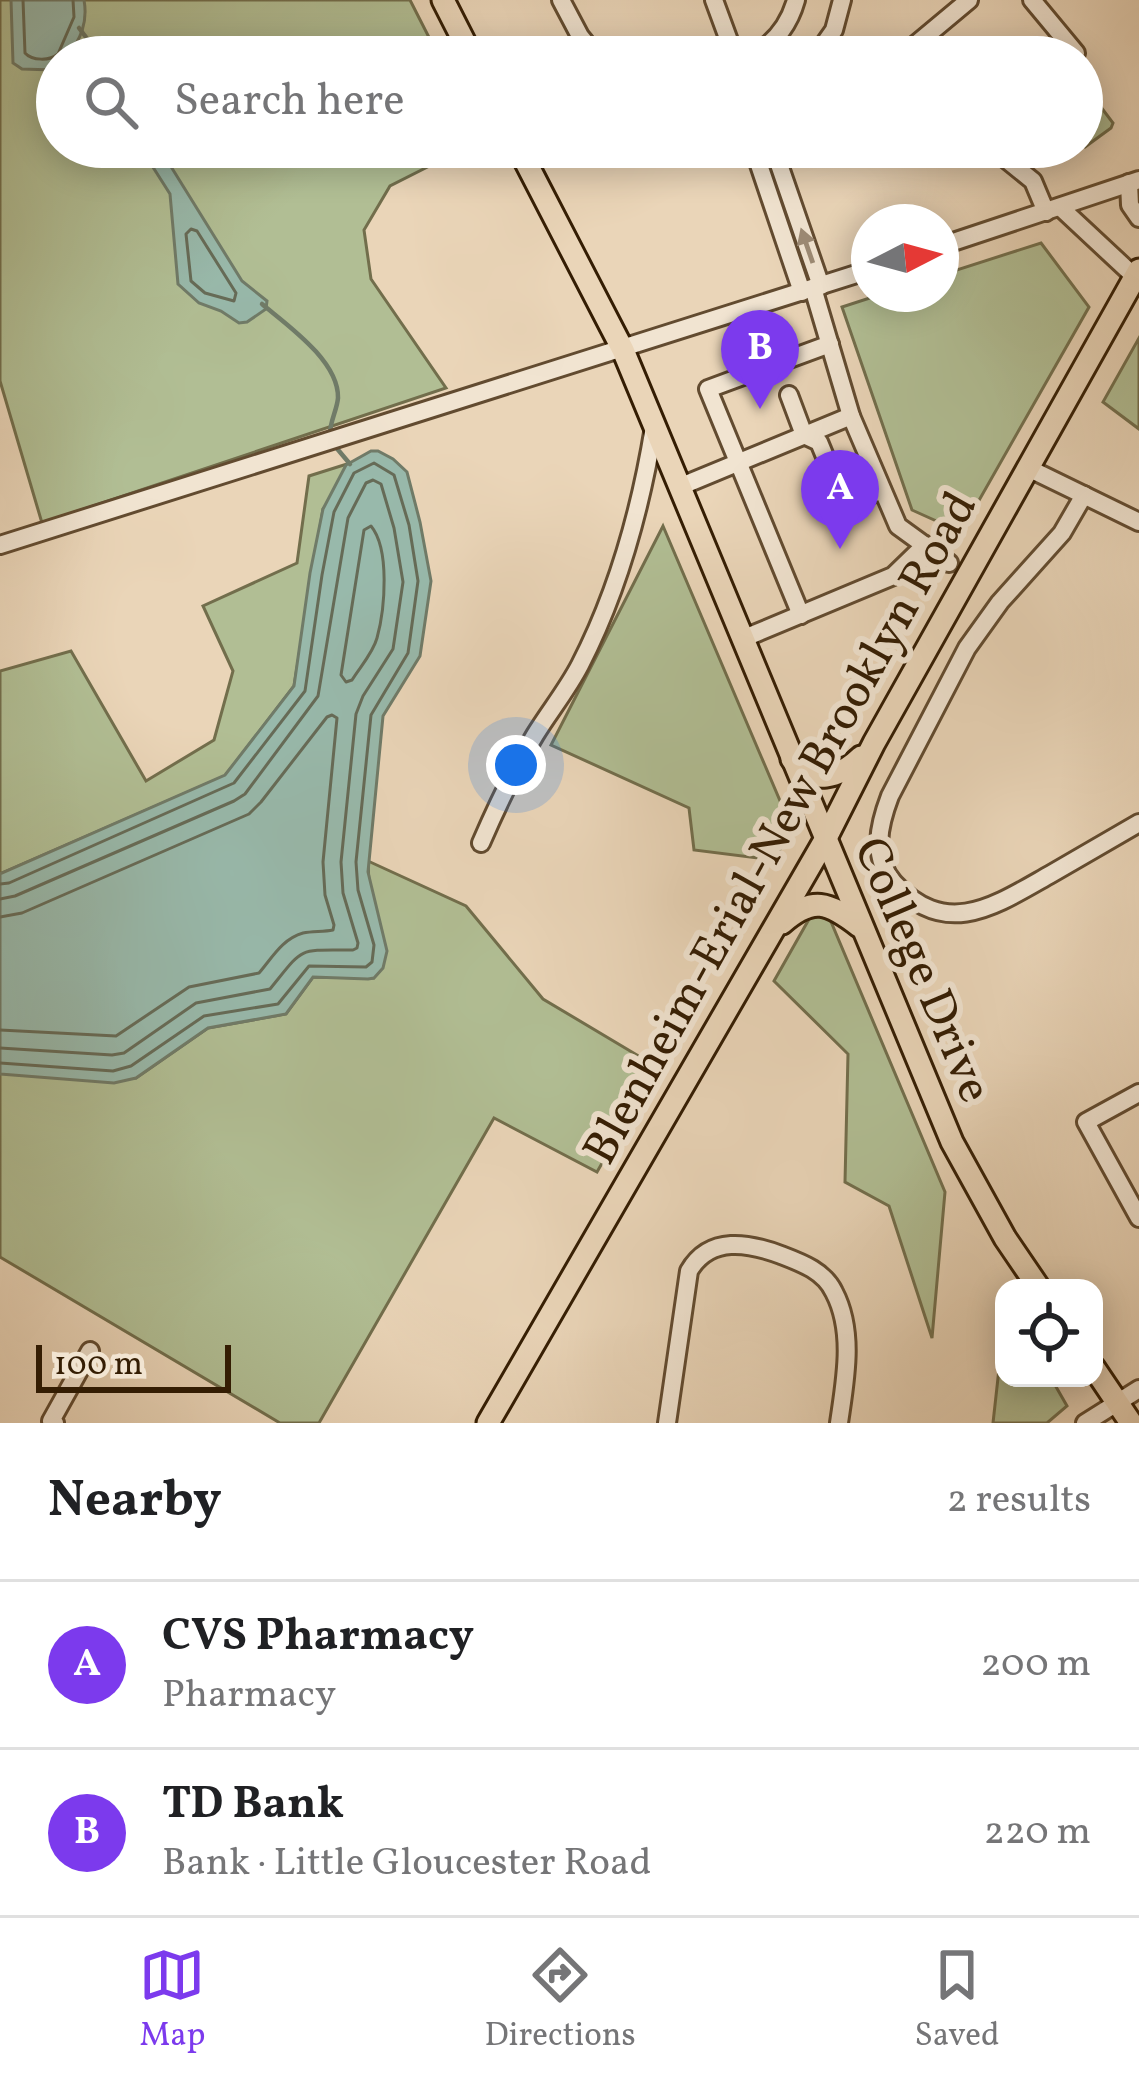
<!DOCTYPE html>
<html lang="en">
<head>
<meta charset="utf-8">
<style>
  body { margin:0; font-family:Vollkorn,serif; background:#f6f6f6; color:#202124 }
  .controls { position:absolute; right:36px; bottom:36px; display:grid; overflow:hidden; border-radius:24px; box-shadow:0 6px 30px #0003 }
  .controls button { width:108px; height:108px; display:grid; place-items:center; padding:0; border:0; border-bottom:3px solid #e0e0e0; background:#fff; color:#202124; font:60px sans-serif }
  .compass { position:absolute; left:851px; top:204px; width:108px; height:108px; border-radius:50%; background:#fff; box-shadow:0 6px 30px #0003; rotate:84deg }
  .scale { position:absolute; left:36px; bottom:30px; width:195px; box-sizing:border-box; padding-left:12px; border:6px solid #341d03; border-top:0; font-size:33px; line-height:42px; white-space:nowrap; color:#341d03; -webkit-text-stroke:9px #f1e4d1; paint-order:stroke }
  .you { position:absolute; left:516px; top:765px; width:42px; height:42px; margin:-30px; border:9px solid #fff; border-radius:50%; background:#1a73e8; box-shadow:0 0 0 18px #1a73e833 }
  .badge { display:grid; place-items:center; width:78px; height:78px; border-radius:50%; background:#7c3aed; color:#fff; font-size:39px; font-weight:700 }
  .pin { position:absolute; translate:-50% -99px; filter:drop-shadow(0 3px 6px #0008) }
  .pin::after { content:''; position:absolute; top:63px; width:42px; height:36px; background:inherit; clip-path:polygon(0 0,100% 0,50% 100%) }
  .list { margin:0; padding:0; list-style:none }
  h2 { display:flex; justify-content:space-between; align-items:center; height:156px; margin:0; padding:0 48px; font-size:51px }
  h2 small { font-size:39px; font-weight:400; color:#757577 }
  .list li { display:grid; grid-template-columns:78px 1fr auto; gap:36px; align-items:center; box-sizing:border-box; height:168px; padding:0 48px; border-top:3px solid #e0e0e0 }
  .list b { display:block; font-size:45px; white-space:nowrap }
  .list p { margin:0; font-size:39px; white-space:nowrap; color:#757577 }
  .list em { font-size:39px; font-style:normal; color:#757577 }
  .icon { flex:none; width:66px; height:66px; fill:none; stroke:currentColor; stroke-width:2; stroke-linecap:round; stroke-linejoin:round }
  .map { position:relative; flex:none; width:1139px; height:1423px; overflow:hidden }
  .search { position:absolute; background:#fff; box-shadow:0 6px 30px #0003; left:36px; right:36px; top:36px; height:132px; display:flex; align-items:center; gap:30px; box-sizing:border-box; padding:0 42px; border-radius:66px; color:#757577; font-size:45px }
  .sheet { height:492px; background:#fff }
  nav { display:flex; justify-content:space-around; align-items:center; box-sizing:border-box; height:168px; border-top:3px solid #e0e0e0; background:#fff; font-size:33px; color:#757577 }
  nav a { display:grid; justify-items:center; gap:6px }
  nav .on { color:#7c3aed }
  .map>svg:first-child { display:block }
</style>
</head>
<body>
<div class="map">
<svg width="1139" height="1423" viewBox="0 0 1139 1423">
  <rect width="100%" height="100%" fill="#ead5b8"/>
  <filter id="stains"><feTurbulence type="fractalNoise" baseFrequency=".00167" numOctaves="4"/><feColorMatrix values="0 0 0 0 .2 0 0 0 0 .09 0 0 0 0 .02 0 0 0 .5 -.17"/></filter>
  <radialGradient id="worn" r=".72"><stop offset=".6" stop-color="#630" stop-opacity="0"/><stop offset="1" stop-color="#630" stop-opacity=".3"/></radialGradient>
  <g fill="#b1be94" stroke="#726e4c" stroke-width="3">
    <polygon points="0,0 410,0 439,57 57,57 57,147 467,147 390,186 364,230 371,279 446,388 42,523 0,381"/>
    <polygon points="1082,82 1113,123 1111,128 1085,147 1082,146 1085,137 1082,133"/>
    <polygon points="1041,243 1089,307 961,532 912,510 842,307 882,294 941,294 941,275"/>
    <polygon points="1139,338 1139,429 1103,402"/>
    <polygon points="369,457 323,509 294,686 225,776 0,874 0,671 71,651 146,781 214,740 233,671 203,606 297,563 309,476"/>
    <polygon points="663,526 792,829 774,860 694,850 689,808 551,745"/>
    <polygon points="368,861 466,906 543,999 657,1067 597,1172 494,1118 319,1423 280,1423 0,1257 0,1066 136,1078 208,1028 286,1014 313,977 373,978"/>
    <polygon points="821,898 945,1192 932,1338 889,1206 845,1182 848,1054 774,981"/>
    <polygon points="1004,1324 1004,1378 1051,1378 1067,1406 1047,1423 993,1423"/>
  </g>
  <g fill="#98b9ab" stroke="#707b68" stroke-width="3">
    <path d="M11,0H84C88,22 81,39 67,57H57V66L53,70L22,69L13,63Z"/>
    <polygon points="157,156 170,165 242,281 267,301 266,309 247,322 239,323 221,311 199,303 178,284 170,194 151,164"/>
    <polygon points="371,451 378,451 393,459 407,472 420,522 431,581 420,656 383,716 368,872 387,951 383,968 374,978 368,979 313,977 286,1014 208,1028 136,1078 114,1083 0,1074 0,874 225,775 294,686 310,573 323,509 346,465"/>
  </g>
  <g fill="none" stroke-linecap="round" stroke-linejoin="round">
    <g stroke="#666b57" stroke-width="3">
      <path d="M23,0L25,53C32,61 50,61 58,54L74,17L73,0"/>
      <polygon points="191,229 197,231 236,293 234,301 205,293 191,281 186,234"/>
      <path d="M371,526C390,549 385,609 377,638C373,653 360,667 352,680L346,682L341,675L364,530Z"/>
      <polyline points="0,884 9,883 234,783 305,691 322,575 334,512 354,473 374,463 394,475 409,525 418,581 408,653 371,715 356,862 358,890 374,945 372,962 366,967 309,966 278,1004 204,1016 131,1066 113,1071 0,1063"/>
      <path d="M0,899L15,896L234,801L245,794L318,696L348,518L366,483L373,480L381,484L394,528L403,582L393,649L363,696L356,714L341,862L343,893L358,943L357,948L353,950C296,950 305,946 270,989L196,1003L124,1053L112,1055L0,1048"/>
      <path d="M0,917L22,913L249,814L261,802L327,717L332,715L337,718L323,862L325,895L334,925L333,930C323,932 313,931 303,933C282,939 272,958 259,973L189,987L116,1036L0,1030"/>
    </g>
    <g stroke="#707b68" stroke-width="4.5">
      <polyline points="79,28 101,57"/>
      <polyline points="138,147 158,161"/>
      <path d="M262,304C287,325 339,361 338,398C337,410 330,421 330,434"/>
      <polyline points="334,445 350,464"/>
    </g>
    <defs>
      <g id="minor">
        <polyline points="561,0 580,36 597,57"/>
        <polyline points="714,0 735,57"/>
        <polyline points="1032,0 1076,53"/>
        <path d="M750,57C773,45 789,25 796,0"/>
        <polyline points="815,57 834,30 842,0"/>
        <polyline points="913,57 914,46 969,0"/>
        <polyline points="753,147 802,292"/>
        <polyline points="773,147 821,286"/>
        <polyline points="991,147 1033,181 1046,212"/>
        <polyline points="1129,183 1130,205 1139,218"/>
        <polyline points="1060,207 1135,277"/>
        <polyline points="941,246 1139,180"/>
        <polyline points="813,288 851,416 898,526 949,563"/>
        <polyline points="789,395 804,435 819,442 845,505 882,490"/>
        <polyline points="1028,468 1139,522"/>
        <polyline points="679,487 851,416"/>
        <path d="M1084,495L1062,533L1000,602L967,648L890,796C879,825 871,857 894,883C947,940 996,905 1051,874C1080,857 1110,840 1139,823"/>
        <polyline points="0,545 869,270"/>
        <polyline points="801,615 708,389 830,344"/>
        <polyline points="742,639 893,576 925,545"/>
        <path d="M481,843C497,806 514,770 535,735C549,712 567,690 580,665C617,593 641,507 654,427"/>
        <polyline points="1139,1093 1086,1122 1139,1218"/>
        <polyline points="55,1423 51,1421 90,1351"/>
        <path d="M667,1423L689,1271C710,1235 749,1243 781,1255C802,1263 824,1271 834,1292C855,1332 845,1381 839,1423"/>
        <polyline points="1085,1423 1139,1389"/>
      </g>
      <g id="major">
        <polyline points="443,0 472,57"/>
        <polyline points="518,147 623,350 952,1142 1005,1238 1039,1288"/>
        <path d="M792,759C813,786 839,778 861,757"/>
        <path d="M782,923C813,896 828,902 859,926"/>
        <polyline points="1094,1368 1131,1423"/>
        <polyline points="488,1423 825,840 874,743 1139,270"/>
      </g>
    </defs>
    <use href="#minor" stroke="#624b30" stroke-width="22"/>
    <use href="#major" stroke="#341d03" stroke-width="27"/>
    <use href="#minor" stroke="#f1e4d1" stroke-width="16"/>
    <use href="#major" stroke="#ead5b8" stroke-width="21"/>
  </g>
  <defs><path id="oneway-solid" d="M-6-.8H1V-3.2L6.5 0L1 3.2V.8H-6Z" transform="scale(3)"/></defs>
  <use fill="#9c8a74" href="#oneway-solid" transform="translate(807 246) rotate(-109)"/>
  <g text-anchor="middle" stroke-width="12" stroke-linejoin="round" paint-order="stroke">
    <g font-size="48" fill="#341d03" stroke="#f1e4d1">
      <text transform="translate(778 827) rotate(-61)" y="17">Blenheim-Erial-New Brooklyn Road</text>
      <text transform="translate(925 969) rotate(67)" y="17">College Drive</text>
    </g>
  </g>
  <rect width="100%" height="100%" filter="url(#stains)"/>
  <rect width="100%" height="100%" fill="url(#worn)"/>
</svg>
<div class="controls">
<button><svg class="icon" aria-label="locate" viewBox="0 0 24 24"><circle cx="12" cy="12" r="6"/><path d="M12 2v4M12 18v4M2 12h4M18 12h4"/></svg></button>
</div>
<svg class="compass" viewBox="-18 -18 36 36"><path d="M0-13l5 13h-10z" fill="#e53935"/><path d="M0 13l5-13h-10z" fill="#757577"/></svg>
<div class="scale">100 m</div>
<div class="you"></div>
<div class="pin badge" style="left:840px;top:549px">A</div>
<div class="pin badge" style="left:760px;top:409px">B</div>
<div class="search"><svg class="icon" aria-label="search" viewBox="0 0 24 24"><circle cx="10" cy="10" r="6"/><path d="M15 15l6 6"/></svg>Search here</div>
</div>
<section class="sheet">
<h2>Nearby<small>2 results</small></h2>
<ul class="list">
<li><span class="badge">A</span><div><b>CVS Pharmacy</b><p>Pharmacy</p></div><em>200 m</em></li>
<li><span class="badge">B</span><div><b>TD Bank</b><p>Bank · Little Gloucester Road</p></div><em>220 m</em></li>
</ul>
</section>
<nav>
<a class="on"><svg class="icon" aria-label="map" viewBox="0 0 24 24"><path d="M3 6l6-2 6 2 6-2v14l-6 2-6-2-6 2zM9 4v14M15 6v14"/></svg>Map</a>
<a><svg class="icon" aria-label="directions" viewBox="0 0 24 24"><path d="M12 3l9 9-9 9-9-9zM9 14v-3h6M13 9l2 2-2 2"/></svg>Directions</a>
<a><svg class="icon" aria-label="saved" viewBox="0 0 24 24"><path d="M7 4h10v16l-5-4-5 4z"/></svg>Saved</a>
</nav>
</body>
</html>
